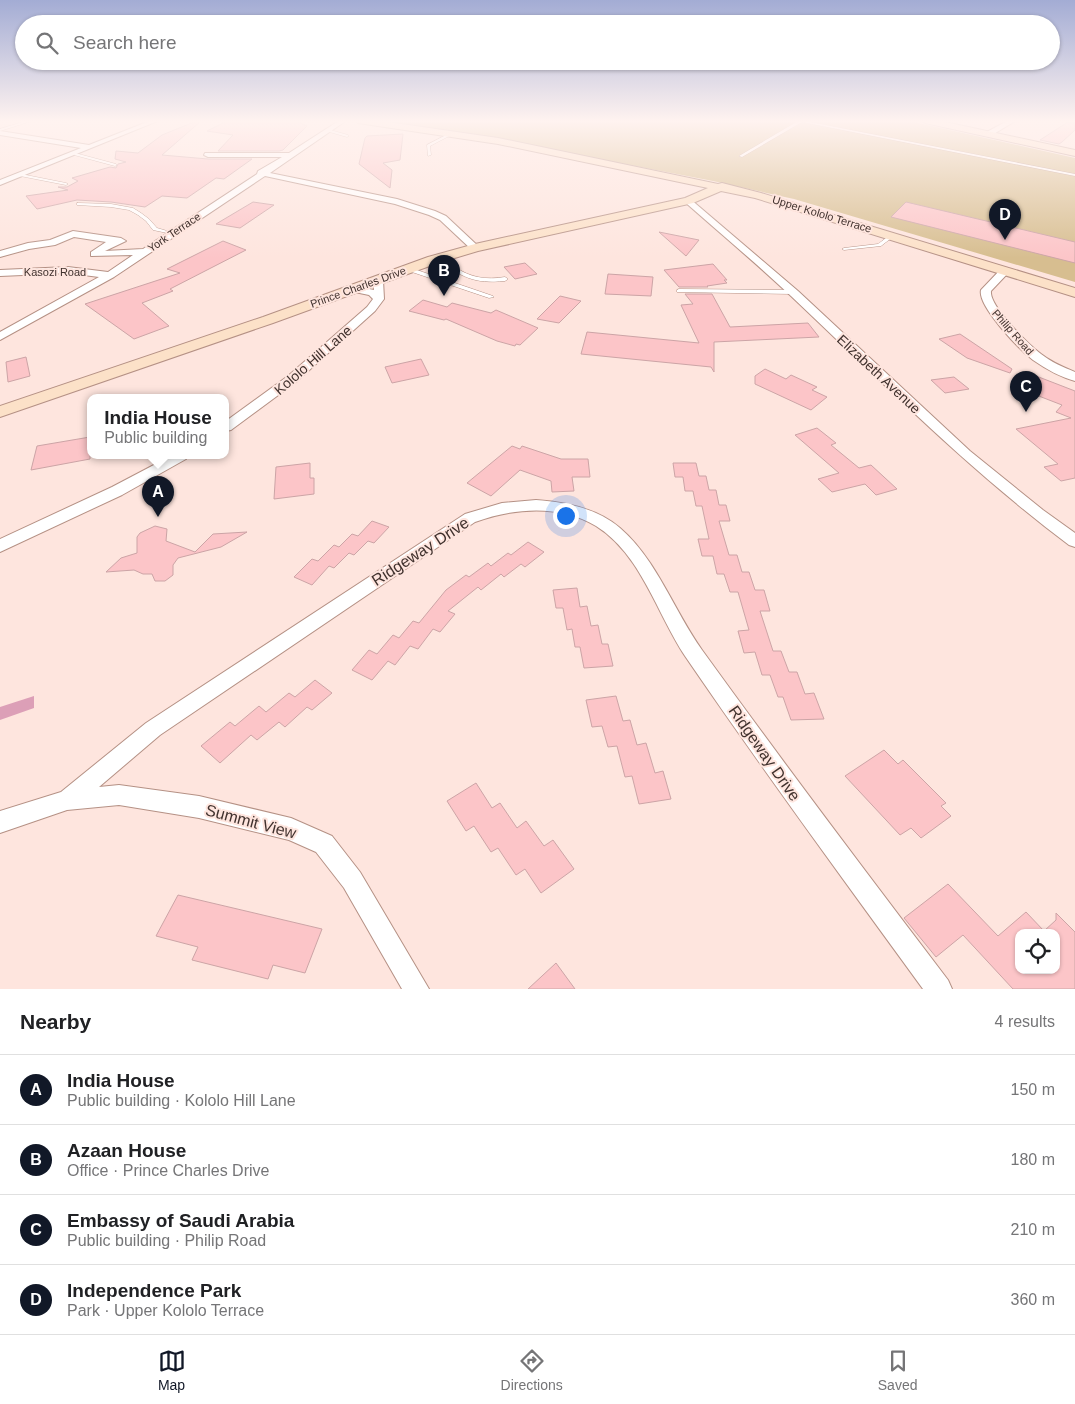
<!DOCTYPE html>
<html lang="en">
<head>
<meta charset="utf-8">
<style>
  body { margin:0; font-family:Arial,sans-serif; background:#f6f6f6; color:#202124 }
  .controls { position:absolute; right:15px; bottom:15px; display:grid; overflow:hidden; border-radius:10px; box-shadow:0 1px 4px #0004 }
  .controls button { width:45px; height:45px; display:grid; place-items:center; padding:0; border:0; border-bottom:1px solid #e0e0e0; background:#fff; color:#202124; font:25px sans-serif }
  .you { position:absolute; left:565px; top:515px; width:18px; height:18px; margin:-12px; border:4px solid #fff; border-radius:50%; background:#1a73e8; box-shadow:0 0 0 8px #1a73e833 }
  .badge { display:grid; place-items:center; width:32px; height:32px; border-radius:50%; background:#111827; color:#fff; font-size:16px; font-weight:700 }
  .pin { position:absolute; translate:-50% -41px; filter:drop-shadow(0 1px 2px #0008) }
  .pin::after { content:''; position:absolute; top:26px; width:18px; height:15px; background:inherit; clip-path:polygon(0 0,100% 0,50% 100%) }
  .popup { position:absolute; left:87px; top:394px; width:142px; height:65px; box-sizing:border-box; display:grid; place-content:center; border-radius:10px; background:#fff; filter:drop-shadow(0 1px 4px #0005); font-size:16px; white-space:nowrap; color:#757577 }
  .popup b { font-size:19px; color:#202124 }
  .popup::after { content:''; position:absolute; left:50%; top:100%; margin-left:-10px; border:10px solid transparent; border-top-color:#fff }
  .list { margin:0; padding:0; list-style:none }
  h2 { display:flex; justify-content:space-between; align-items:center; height:65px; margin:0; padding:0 20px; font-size:21px }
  h2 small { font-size:16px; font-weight:400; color:#757577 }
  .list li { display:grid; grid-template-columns:32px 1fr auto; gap:15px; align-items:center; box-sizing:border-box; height:70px; padding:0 20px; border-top:1px solid #e0e0e0 }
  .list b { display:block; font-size:19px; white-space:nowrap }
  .list p { margin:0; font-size:16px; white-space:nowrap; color:#757577 }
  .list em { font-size:16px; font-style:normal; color:#757577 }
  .icon { flex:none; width:28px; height:28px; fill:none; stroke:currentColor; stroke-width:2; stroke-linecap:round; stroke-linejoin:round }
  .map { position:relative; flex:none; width:1075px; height:989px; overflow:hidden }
  .search { position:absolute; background:#fff; box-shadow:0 1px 4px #0004; left:15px; right:15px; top:15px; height:55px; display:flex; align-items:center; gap:12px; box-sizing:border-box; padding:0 18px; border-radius:28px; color:#757577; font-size:19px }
  .sheet { height:345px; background:#fff }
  nav { display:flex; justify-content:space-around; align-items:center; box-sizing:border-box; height:70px; border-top:1px solid #e0e0e0; background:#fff; font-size:14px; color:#757577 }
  nav a { display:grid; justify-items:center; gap:2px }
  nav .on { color:#111827 }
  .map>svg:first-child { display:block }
</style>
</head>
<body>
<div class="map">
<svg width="1075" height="989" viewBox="0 0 1075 989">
  <rect width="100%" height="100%" fill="#fee5de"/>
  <polygon fill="#d7be90" points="389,120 905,120 1075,158 1075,282 794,199 713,181 506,141 396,123"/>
  <polygon fill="#dc9fb7" points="34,696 34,708 0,720 0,707"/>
  <g fill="#fcc5c8" stroke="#cca4a6" fill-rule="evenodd">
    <polygon points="199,120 201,121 162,155 208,159 252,159 224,179 216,178 187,198 162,196 145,207 111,202 77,200 37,209 26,196 68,190 58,187 67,187 78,181 72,178 110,167 116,168 118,164 126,162 115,159 116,151 138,153 162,135"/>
    <polygon points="229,120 294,120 307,126 283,150 279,151 218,151 233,135 207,131"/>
    <polygon points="1071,120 1075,120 1075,130 1062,142 1059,144 1040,140"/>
    <polygon points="403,134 400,160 383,163 392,170 390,188 359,164 365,138 367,136"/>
    <polygon points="253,202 274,205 240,228 216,224"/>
    <polygon points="906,202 1075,242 1075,263 891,217"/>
    <polygon points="659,232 699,240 686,256"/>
    <polygon points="223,241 246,250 170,289 173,291 142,303 169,326 134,339 85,304 180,273 167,269"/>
    <polygon points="525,263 537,274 515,279 504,267"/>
    <polygon points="713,264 727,280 724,280 727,283 707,286 708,287 679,287 664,270"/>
    <polygon points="608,274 653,277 651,296 605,294"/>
    <polygon points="685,294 712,294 730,327 808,323 819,337 714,342 714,372 711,367 581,354 587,332 699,343 681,305 693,304"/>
    <polygon points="560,296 581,301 559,323 537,319"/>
    <polygon points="423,300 447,307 452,303 491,313 496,310 538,328 520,345 516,344 515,346 497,341 446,319 444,320 409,311"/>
    <polygon points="960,334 1012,369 1010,373 967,358 939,339"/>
    <polygon points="26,357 30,376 8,382 6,362"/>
    <polygon points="421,359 429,375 392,383 385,367"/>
    <polygon points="765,369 786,379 791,375 817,387 812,390 827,397 811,410 755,384 755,376"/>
    <polygon points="1031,374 1075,391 1075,478 1061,481 1044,467 1058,464 1016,429 1071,418 1056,412 1062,405 1031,393 1025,400 1011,394"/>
    <polygon points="954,377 969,389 945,393 931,380"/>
    <polygon points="817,428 836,443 831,445 859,468 871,465 897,489 876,495 865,484 832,492 818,479 839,473 795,435"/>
    <polygon points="90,437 90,459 31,470 37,446"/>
    <polygon points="512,446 520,449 522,446 561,459 588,459 590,477 572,477 574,491 552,492 551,481 520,470 491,496 467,483"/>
    <polygon points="310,463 310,478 314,478 314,494 274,499 276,467"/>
    <polygon points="673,463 696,463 699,476 706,476 709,490 716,490 719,505 726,505 730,521 719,521 729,555 737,555 742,572 749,572 755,590 764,590 770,611 760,611 773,651 781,651 789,672 797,672 805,694 814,693 824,719 791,720 783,697 778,697 770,675 762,675 755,652 744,653 738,631 749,630 738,592 730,592 724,574 717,574 713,556 702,556 698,539 709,539 702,506 696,506 693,491 685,491 683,477 675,477"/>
    <polygon points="372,521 389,527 374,543 368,541 354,555 349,553 334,568 329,566 312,585 294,577 312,559 318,561 334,545 339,547 352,534 358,536"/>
    <polygon points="155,526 167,529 166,541 195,552 213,534 247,532 221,547 178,558 173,565 173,575 165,581 155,581 152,574 143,574 134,570 106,572 121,558 137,553 137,537 140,533"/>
    <polygon points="528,542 544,552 525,567 521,564 504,577 501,574 481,590 478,587 448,611 455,614 440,632 433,629 418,649 410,646 395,665 388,661 372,680 352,670 369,650 377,654 393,635 399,638 413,621 419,623 446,590 466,575 469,577 488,563 491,566 508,553 511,555"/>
    <polygon points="577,588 580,607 587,606 591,626 598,625 602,644 608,644 613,666 584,668 580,647 575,647 572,629 567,630 563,608 556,608 553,590"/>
    <polygon points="315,680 332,693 312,710 307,707 285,727 279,722 257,740 251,735 220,763 201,746 230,722 235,726 259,706 266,712 289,693 295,697"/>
    <polygon points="616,696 623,721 630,720 637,745 646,743 655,773 663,771 671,799 639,804 632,776 625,777 617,746 608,747 602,726 592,727 586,700"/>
    <polygon points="884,750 898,764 903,760 946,803 941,806 951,816 921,838 911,828 900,835 845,776"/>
    <polygon points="476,783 492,808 500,803 517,828 526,821 544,846 553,840 574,869 541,893 525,869 516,875 498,848 491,852 474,826 466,831 447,801"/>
    <path d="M948,884L998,936L1026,912L1044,931L1056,920V913L1075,932V989H1013L963,935L936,957L904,918ZM1019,933H1056V970H1019Z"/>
    <polygon points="178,895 322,929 305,973 273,965 268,979 192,960 198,947 156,936"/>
    <polygon points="556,963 575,989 528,989"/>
  </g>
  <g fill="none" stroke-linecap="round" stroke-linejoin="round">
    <defs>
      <g id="lane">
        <polygon points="30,120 35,120 0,131 0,129"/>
        <polygon points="794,120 800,120 1075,174 1075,176 802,122 742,157 739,156 798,121"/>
        <polygon points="327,129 348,135 349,136 347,137 326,131"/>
        <polygon points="450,133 453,134 430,146 431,155 428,156 427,145"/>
        <polygon points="75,153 116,164 117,165 115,166 74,155"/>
        <polygon points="21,174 66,183 68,184 66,185 20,176 20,174"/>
        <polygon points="79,203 111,204 133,208 141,213 149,219 157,228 174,233 172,234 153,230 146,221 138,215 129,210 111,207 77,205 77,203"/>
        <polygon points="890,235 894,236 881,246 844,250 842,249 844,248 878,244"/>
        <path d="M437,257C444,257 449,263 455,267C471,278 486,280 505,277L508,279L505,281C473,284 462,277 437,259Z"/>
        <polygon points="408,267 493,296 494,297 489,298 406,270 406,268"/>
        <polygon points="679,289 793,290 796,292 793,294 677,292 677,290"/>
      </g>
      <g id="street">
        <polygon points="152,120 160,120 0,185 0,180 81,148 0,135 0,131 89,145"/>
        <polygon points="340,120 347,120 270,173 397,199 435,211 446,216 478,246 478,250 472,250 440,220 429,215 395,204 265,176 114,277 0,340 0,332 99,277 68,273 0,276 0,270 68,267 108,272 133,255 91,256 91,252 106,242 74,237 55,245 29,249 0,257 0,251 28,243 50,240 73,231 121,238 126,241 105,251 143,249 257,174 258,171 282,157 208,157 204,155 205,153 289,153"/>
        <polygon points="1009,120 1017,120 992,135 985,133"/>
        <path d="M689,198L798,291L970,451L1043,510L1075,533V547L1069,545C969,470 882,382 791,296C757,264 721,234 686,203V199Z"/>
        <path d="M1005,268L1010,271L991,291C989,306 1028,344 1041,354C1051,362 1063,367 1075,372V381C1060,377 1046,369 1033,360C1020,350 977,306 981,290L1001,269Z"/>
        <polygon points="378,277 383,280 384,299 375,311 296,382 231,430 226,431 226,421 288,376 367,307 373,299 369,295 350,291 349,289 354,286 374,290 373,280"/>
        <polygon points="171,456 188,456 186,459 122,495 0,552 0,539 112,487"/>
        <path d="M536,500C565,502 597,508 620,528C657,560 674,611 702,650C782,761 865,871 948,980L952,989H923C843,879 762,769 685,656C657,614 641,554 596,526C560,504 513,508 475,522L160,735L99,787L119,785L199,796L291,818L332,836L360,872L429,989H402L344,888L316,852L289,840L199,818L119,805L67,810L0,833V811L61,792L146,723L465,514L502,503Z"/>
      </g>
      <g id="secondary">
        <polygon points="353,120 374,120 498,138 718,184 722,183 761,193 1075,288 1075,297 755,198 721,191 693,203 478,251 438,263 273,323 0,417 0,406 263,317 428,257 475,244 685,198 708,188 498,144 358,123"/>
        <polygon points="920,120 936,120 1075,150 1075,156 925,123"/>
      </g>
    </defs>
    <use href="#lane" stroke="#b59185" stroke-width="1"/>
    <use href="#street" stroke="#b59185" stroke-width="2"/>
    <use href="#secondary" stroke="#b59185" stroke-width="2"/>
    <polyline stroke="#ab9691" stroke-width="2" stroke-dasharray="2.5 1" stroke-linecap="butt" points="1059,120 1075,123"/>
    <use href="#lane" fill="#fff" fill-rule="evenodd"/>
    <use href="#street" fill="#fff" fill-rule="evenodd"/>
    <use href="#secondary" fill="#fce1c8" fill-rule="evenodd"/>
  </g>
  <linearGradient id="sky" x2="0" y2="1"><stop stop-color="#a3acd4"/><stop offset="0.47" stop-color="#fff3f0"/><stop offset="1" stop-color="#fff3f0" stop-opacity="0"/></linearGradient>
  <rect width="1075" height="258" fill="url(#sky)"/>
  <g text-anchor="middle" stroke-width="4" stroke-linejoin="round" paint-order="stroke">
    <g font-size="11" fill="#40312d" stroke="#fee5de">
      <text transform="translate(822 214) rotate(17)" y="4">Upper Kololo Terrace</text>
      <text transform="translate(174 232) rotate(-34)" y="4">York Terrace</text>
      <text x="55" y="276">Kasozi Road</text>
      <text transform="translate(358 287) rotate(-20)" y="4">Prince Charles Drive</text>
      <text transform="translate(1013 332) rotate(49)" y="4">Philip Road</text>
    </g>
    <g font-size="14" fill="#40312d" stroke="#fee5de">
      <text transform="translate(313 360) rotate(-41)" y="5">Kololo Hill Lane</text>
      <text transform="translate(879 374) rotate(43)" y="5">Elizabeth Avenue</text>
    </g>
    <g font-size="16" fill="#40312d" stroke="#fee5de">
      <text transform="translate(420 551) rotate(-33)" y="6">Ridgeway Drive</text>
      <text transform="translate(765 753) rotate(55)" y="6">Ridgeway Drive</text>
      <text transform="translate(251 821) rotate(15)" y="6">Summit View</text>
    </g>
  </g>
</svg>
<div class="controls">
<button><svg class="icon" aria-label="locate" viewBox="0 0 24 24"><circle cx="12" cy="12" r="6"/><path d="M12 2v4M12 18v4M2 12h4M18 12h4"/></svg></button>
</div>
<div class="you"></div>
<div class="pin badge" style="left:158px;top:517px">A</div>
<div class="popup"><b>India House</b>Public building</div>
<div class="pin badge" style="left:444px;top:296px">B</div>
<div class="pin badge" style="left:1026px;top:412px">C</div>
<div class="pin badge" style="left:1005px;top:240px">D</div>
<div class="search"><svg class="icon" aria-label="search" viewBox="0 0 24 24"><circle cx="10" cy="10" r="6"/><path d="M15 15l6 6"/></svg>Search here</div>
</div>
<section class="sheet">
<h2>Nearby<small>4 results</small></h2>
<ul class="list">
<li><span class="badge">A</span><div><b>India House</b><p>Public building · Kololo Hill Lane</p></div><em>150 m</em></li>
<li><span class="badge">B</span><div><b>Azaan House</b><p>Office · Prince Charles Drive</p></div><em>180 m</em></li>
<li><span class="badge">C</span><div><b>Embassy of Saudi Arabia</b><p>Public building · Philip Road</p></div><em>210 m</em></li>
<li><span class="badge">D</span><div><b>Independence Park</b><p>Park · Upper Kololo Terrace</p></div><em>360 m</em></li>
</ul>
</section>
<nav>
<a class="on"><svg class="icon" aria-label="map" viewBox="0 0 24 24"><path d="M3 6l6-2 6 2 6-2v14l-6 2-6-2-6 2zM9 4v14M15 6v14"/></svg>Map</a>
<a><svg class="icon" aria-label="directions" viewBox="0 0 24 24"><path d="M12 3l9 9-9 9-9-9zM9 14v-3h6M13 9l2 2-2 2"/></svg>Directions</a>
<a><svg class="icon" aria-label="saved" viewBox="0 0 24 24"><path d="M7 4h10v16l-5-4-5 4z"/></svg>Saved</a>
</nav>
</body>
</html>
